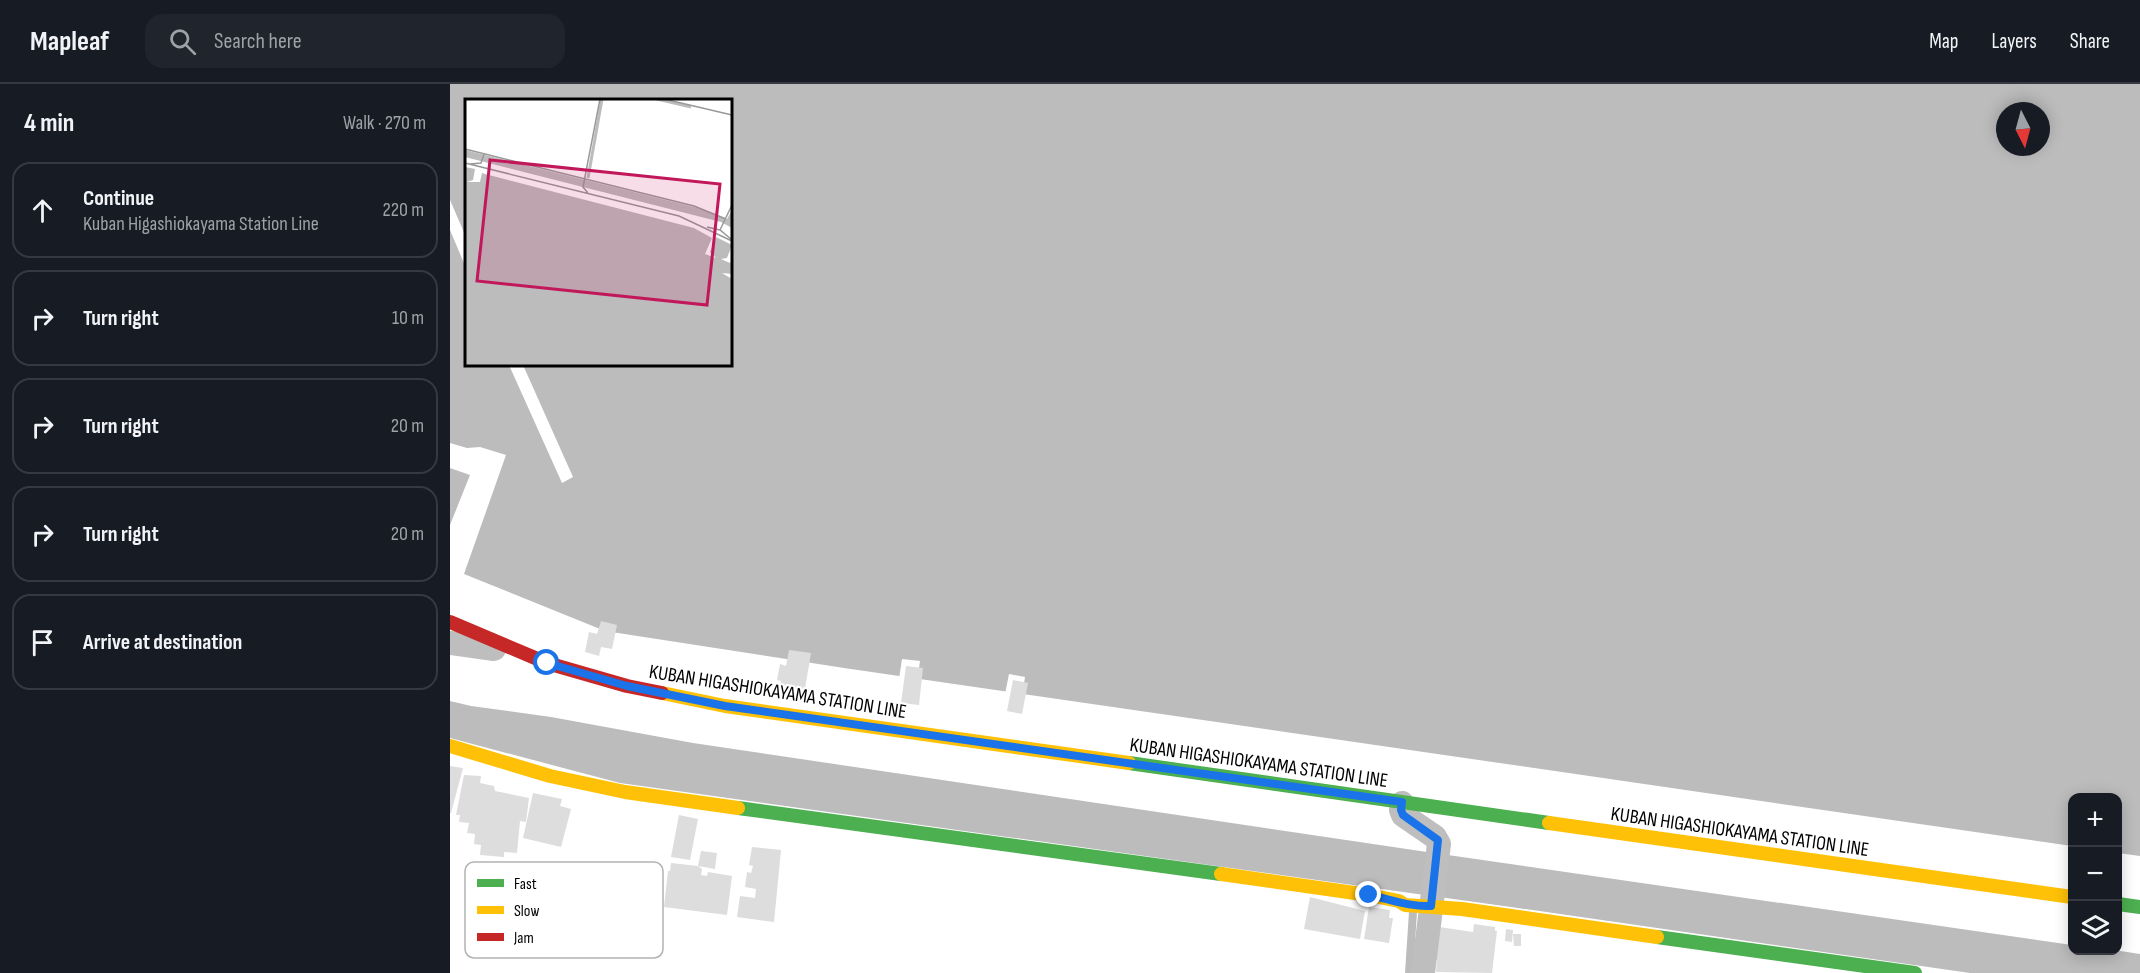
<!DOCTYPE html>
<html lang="en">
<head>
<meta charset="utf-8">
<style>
  body { margin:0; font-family:"Sofia Sans Condensed",sans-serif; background:#20242c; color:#f1f3f6 }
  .controls { position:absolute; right:18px; bottom:18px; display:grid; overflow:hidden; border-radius:12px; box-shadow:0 3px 15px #0003 }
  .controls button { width:54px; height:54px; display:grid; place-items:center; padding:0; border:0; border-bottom:2px solid #363941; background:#171b24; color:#f1f3f6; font:30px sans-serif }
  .compass { position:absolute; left:1546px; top:18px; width:54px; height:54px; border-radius:50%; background:#171b24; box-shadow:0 3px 15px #0003; rotate:174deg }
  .stop { position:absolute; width:18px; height:18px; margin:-14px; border:4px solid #1a73e8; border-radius:50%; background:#fff }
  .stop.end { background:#1a73e8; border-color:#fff; box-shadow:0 2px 6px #0008 }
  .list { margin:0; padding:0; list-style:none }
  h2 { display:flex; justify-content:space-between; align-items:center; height:78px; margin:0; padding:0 24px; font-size:26px }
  h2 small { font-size:20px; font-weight:400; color:#9ea1a6 }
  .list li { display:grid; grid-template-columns:39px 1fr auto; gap:18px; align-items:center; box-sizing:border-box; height:96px; margin:0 12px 12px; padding:0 12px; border:2px solid #363941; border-radius:18px }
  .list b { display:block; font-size:22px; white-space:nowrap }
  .list p { margin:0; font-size:20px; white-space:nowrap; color:#9ea1a6 }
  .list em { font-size:20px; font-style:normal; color:#9ea1a6 }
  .icon { flex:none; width:33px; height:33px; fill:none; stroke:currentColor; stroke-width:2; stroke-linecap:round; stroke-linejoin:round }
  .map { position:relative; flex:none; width:1690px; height:889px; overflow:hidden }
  header { display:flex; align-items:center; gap:36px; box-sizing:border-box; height:84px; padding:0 30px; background:#171b24; border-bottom:2px solid #363941 }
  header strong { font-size:28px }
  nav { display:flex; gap:33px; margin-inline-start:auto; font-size:21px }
  .search { width:420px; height:54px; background:#20242c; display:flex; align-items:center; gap:15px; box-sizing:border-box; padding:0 21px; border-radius:18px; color:#9ea1a6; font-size:22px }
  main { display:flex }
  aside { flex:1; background:#171b24 }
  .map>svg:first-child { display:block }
</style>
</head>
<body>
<header>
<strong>Mapleaf</strong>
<div class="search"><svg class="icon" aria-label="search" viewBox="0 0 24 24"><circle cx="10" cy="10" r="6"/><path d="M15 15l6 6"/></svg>Search here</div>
<nav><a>Map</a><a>Layers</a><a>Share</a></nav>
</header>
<main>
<aside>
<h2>4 min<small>Walk · 270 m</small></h2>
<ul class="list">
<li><svg class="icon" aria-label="ahead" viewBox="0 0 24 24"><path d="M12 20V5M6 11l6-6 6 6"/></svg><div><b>Continue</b><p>Kuban Higashiokayama Station Line</p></div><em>220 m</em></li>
<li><svg class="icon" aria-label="right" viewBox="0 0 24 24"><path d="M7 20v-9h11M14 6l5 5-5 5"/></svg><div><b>Turn right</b></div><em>10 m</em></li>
<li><svg class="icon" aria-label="right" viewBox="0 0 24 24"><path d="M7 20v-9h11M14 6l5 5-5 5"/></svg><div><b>Turn right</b></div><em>20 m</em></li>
<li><svg class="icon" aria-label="right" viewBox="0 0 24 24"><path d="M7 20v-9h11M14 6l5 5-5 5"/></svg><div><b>Turn right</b></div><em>20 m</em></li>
<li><svg class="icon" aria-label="arrive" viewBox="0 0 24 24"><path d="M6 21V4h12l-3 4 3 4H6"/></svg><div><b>Arrive at destination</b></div></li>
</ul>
</aside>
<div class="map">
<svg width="1690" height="889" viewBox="0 0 1690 889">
  <rect width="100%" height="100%" fill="#fff"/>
  <g fill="#bcbcbc" fill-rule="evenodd">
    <path d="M0,0H1690V772L1668,769V714H1622V762L394,584L155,547L14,490L56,371L30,363L17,364L0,359V146L16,184V280L59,281L112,399L123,393L73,281L280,280V16H16V153L0,116ZM1555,27H1591V63H1555Z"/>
    <polygon points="0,384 20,391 0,441"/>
    <polygon points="0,617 21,622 101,633 243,659 977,768 1622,861 1622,866 1664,866 1690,870 1690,889 1520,889 1061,823 170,699 0,654"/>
  </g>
  <g fill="#fff">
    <polygon points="452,575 470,577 467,598 449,595"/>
    <polygon points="559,590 575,593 572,613 555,610"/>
  </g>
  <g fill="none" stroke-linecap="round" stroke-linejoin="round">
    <polyline stroke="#bcbcbc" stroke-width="8" points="959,889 963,828"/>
  </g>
  <g fill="#ddd">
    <polygon points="151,537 167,541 162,565 151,563 149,572 135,568 139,548 147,550"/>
    <polygon points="339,566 361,569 355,605 330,601 331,597 327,596 330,580 336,582"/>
    <polygon points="456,582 473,584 469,621 451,619"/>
    <polygon points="563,596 578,599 572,630 557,627"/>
    <polygon points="0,682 13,684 1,729 0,729"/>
    <polygon points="14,691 31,692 30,699 44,702 45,707 79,714 76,738 70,737 67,769 54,768 54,773 30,771 31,761 24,760 25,750 17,749 19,739 9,738 10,731 6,731"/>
    <polygon points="83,709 112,715 110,722 121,725 111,763 73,754"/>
    <polygon points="229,731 248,735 240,776 221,773"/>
    <polygon points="302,763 331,766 324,838 287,833 290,812 305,814 306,805 295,803 297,788 301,789 303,782 299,781"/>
    <polygon points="251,767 267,769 265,785 248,782 252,785 251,791 257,792 258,788 282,792 277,831 214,823 218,787 220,787 221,779 248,782"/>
    <polygon points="860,813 915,827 910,855 854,845"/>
    <polygon points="919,823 940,826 939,834 943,834 939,859 914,855"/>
    <polygon points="1024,840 1045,843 1045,847 1047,847 1042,889 986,888 987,876 984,876 989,843 1023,848"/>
    <polygon points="1056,845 1063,846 1062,858 1055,857"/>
    <polygon points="1063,850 1071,850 1071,862 1064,862"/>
  </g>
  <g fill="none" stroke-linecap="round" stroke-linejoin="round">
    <g stroke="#bebebe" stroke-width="24">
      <polyline points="0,559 44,565"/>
      <polyline points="952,719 951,726 953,731 985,753 989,760 973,889"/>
    </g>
    <g stroke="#4caf50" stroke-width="14">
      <polyline points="679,679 1099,739"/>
      <polyline points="288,724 771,790"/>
      <polyline points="1668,820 1690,823"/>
      <polyline points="1207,853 1465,889"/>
    </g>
    <g stroke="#ffc107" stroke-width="14">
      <polyline points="212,609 275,622 679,679"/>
      <polyline points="0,662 100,692 175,708 288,724"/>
      <polyline points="1099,739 1622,813"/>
      <polyline points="771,790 919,811 949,817 955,821 1012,825 1207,853"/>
    </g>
    <polyline stroke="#c62828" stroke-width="14" points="0,538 97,579 177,602 212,609"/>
  </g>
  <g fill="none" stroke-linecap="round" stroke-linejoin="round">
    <path stroke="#1a73e8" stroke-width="8" d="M97,579L177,602L275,622L952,718L951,726L953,731L988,756L981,822C959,823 940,815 919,811"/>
  </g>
  <g text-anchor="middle" stroke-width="4.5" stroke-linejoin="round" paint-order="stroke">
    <g font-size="20" fill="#000" stroke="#fff">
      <text transform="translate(328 607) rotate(9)" y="7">KUBAN HIGASHIOKAYAMA STATION LINE</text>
      <text transform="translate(809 678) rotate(8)" y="7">KUBAN HIGASHIOKAYAMA STATION LINE</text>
      <text transform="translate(1290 747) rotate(8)" y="7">KUBAN HIGASHIOKAYAMA STATION LINE</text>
    </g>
  </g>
  <g transform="translate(15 15)">
    <rect width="267" height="267" fill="#fff"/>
    <path d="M0,51L229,108L262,120L267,111V129L256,123L0,58ZM0,68L10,70L8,81L2,83H15L17,74L20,75L229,129L247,139L240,155L251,159L245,153L251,138L267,146L262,159L256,160L265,164L267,161V175L257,174L267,180V267H0Z" fill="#bcbcbc"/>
    <path fill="none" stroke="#bcbcbc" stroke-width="3" d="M192,0L226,8M123,79L137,0"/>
    <path fill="none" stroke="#999" stroke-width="1.5" d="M199,0L267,16M0,50L229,107L261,120M0,64L214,117L267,142M5,65L16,64L19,55M123,94L118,88L135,0M242,128L255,131L266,140M255,131L267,106"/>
    <path fill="#c2185b" fill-opacity="0.15" stroke="#c2185b" stroke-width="3" d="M25,61L255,85L242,206L12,182Z"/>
    <rect width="267" height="267" fill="none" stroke="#000" stroke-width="3"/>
  </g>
  <rect x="15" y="778" width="198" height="96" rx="9" fill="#fff" stroke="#b2b2b2" stroke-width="1.5"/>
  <rect x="27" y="795" width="27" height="8" fill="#4caf50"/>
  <rect x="27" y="822" width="27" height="8" fill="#ffc107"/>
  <rect x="27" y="849" width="27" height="8" fill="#c62828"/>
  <g font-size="16" fill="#000">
    <text x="64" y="805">Fast</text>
    <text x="64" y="832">Slow</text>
    <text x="64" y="859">Jam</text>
  </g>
</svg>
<div class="controls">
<button>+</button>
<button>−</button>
<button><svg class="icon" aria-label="layers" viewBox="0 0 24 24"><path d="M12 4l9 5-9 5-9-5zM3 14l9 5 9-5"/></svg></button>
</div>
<svg class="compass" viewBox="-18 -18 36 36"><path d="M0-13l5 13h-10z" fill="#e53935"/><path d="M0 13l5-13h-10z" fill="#9ea1a6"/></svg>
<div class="stop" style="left:97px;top:579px"></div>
<div class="stop end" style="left:919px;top:811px"></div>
</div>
</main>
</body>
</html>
